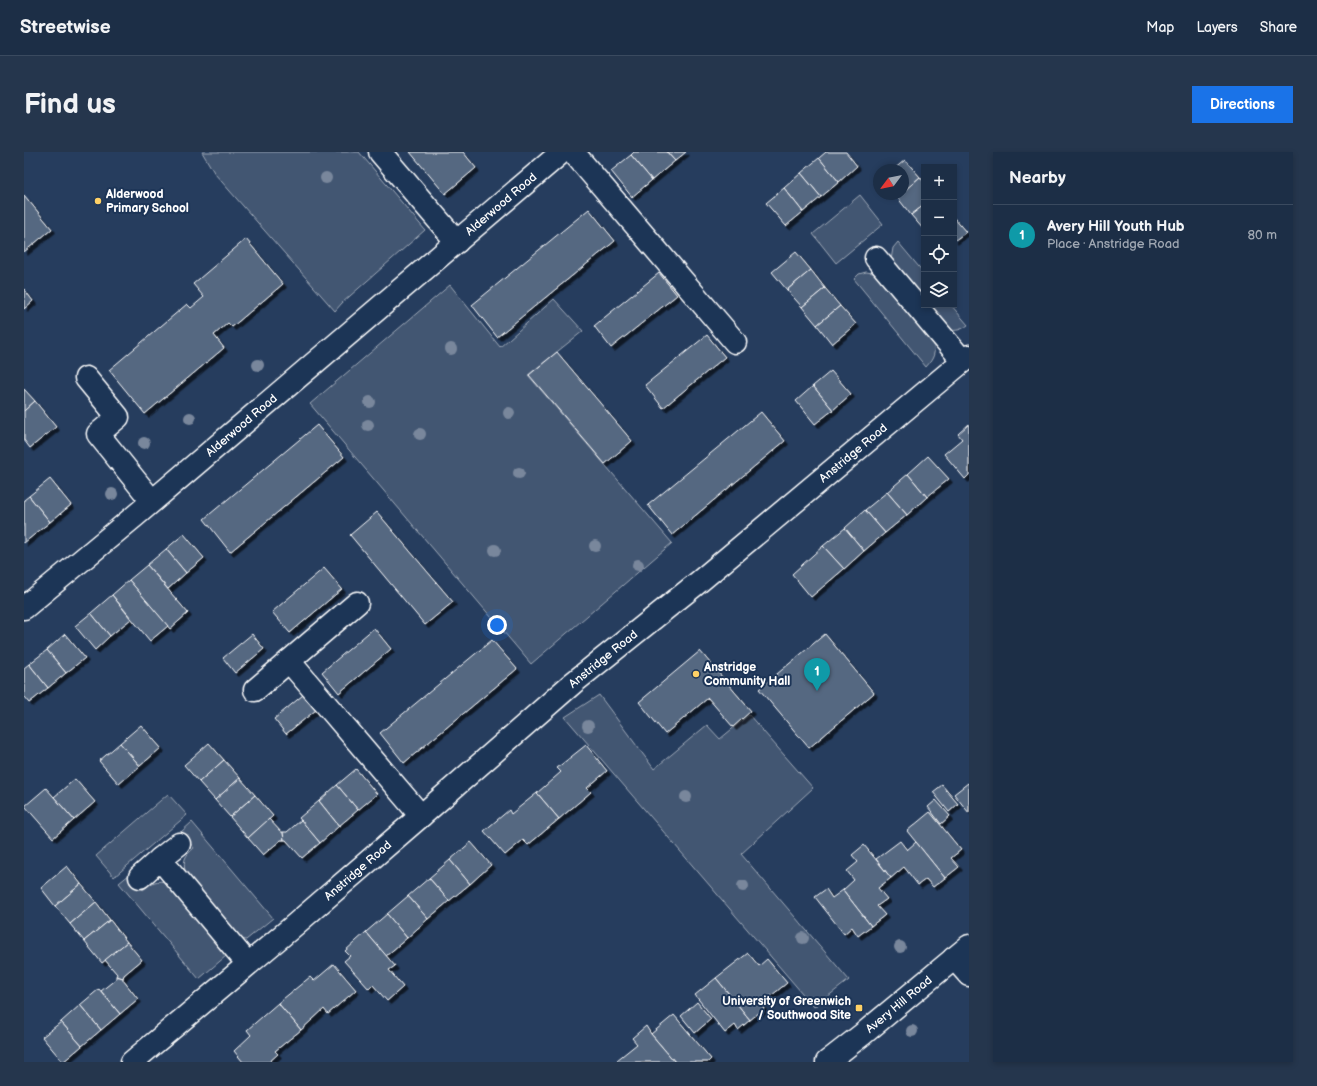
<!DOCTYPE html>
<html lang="en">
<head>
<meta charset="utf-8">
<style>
  body { margin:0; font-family:"Balsamiq Sans",sans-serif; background:#25364d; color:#f1f3f6 }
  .controls { position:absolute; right:12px; top:12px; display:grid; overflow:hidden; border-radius:0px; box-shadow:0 2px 6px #0003 }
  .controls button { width:36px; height:36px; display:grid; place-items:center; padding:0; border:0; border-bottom:1px solid #3a4a5f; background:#1c2e46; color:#f1f3f6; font:20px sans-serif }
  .compass { position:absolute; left:849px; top:12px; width:36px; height:36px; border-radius:50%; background:#1c2e46; box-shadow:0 2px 6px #0003; rotate:238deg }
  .you { position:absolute; left:473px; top:473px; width:14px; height:14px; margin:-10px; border:3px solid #fff; border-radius:50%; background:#1a73e8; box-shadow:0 0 0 6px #1a73e833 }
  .badge { display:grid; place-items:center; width:26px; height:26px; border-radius:50%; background:#1a73e8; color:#fff; font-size:13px; font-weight:700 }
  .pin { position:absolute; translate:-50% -33px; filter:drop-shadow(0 1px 2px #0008) }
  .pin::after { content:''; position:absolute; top:21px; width:14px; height:12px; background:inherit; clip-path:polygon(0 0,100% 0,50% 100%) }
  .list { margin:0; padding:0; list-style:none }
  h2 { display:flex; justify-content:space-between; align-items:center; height:52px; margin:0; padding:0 16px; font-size:17px }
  h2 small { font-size:13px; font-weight:400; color:#a0a8b3 }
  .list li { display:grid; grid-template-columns:26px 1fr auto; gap:12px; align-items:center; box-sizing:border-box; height:60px; padding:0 16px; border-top:1px solid #3a4a5f }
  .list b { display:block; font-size:15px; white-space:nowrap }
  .list p { margin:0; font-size:13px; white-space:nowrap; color:#a0a8b3 }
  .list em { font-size:13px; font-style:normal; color:#a0a8b3 }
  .icon { flex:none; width:22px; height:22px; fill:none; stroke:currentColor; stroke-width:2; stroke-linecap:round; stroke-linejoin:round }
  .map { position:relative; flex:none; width:945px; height:910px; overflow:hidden; border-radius:0px }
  header { display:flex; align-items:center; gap:24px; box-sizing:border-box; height:56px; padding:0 20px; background:#1c2e46; border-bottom:1px solid #3a4a5f }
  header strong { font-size:19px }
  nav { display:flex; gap:22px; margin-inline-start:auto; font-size:14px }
  .intro { display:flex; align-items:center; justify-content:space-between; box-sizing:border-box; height:96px; padding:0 24px }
  h1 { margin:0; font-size:28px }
  .button { padding:10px 18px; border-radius:0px; background:#1a73e8; color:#fff; font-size:14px; font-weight:700 }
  main { display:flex; gap:24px; padding:0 24px }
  aside { flex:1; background:#1c2e46; border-radius:0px; box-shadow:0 2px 6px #0003 }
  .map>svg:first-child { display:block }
</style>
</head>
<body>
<header>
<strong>Streetwise</strong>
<nav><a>Map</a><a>Layers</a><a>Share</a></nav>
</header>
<div class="intro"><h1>Find us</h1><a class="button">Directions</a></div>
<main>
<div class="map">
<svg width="945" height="910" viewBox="0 0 945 910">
  <defs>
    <filter id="shadow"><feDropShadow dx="3.5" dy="3.5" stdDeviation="0" flood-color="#0009"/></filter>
  </defs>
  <rect width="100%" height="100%" fill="#263d5e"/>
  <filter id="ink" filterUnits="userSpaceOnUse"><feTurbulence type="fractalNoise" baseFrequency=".025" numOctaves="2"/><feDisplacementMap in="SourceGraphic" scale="8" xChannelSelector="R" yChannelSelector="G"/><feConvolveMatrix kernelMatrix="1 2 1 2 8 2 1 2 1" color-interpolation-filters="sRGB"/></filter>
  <g filter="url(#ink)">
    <g fill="#425672" stroke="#a0aab8">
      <polygon points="178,0 335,0 401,78 318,151 311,159 191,22"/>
      <polygon points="836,43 859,72 812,111 789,82"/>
      <polygon points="874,90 900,121 900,151 867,108 869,96"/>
      <path d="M842,120L849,121L854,124L909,189C912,201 910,206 902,215L830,127L835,122Z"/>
      <polygon points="426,133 476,195 530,147 559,179 504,223 648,391 507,512 286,252"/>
      <path d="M902,153H927L944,173C937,178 933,179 925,178Z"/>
      <polygon points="575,543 630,617 683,573 696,587 725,563 789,636 717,702 825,828 790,855 541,565"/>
      <polygon points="144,642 163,663 90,725 72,704"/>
      <path d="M168,670L249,766L222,788L218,787L161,719C159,707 161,704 170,696L157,680Z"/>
      <path d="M106,722L119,738C129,730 132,727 145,731L201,800L202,804L175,827L95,731Z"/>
    </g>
    <g fill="#556781" stroke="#fff" filter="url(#shadow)">
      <polygon points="386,0 439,0 452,16 421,42"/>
      <polygon points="610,0 643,0 651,9 628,28 607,3"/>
      <polygon points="643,0 662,0 651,9"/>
      <polygon points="802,0 822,0 833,14 815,30 795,6"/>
      <polygon points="607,3 628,28 608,45 587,19"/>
      <polygon points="795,6 815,30 797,45 777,21"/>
      <polygon points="881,8 896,25 879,40 879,18 869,18"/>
      <polygon points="777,21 797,45 779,60 760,36"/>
      <polygon points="896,25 900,30 900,53 887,63 873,45 876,42 879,42 879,40"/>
      <polygon points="760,36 779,60 762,74 742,51"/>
      <polygon points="0,43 28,77 0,100"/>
      <polygon points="900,53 900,78 887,63"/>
      <polygon points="565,57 591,89 473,185 448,153"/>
      <polygon points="930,66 942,80 930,89"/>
      <polygon points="222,87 259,132 208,175 204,171 190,183 200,196 121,262 85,218 163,152 167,156 180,145 169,132"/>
      <polygon points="772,100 787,118 763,138 748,120"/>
      <polygon points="787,118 801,136 778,155 763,138"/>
      <polygon points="635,121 653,143 587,196 570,174"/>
      <polygon points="801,136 816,154 793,173 778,155"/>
      <polygon points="0,137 9,149 0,157"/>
      <polygon points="816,154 832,172 808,192 793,173"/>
      <polygon points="683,183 701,205 639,256 621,233"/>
      <polygon points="533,200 608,289 581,312 505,223"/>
      <polygon points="807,219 827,242 809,258 789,234"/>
      <polygon points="789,234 809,258 791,272 772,249"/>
      <polygon points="0,237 11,249 0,259"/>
      <polygon points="11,249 32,275 6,296 0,288 0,259"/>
      <polygon points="737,260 761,289 648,383 624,353"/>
      <polygon points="945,272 945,323 941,327 920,302 938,287 934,282"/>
      <polygon points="293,273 320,305 206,400 180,367"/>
      <polygon points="904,304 925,327 903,345 884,322"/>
      <polygon points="884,322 903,345 883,363 863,340"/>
      <polygon points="26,327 47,353 26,370 5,344"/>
      <polygon points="863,340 883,363 861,381 841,358"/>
      <polygon points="5,344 26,370 0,391 0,348"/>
      <polygon points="841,358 861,381 840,399 821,376"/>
      <polygon points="353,360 429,450 401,473 326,383"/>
      <polygon points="821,376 840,399 820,417 799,394"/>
      <polygon points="160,382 180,406 162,421 142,397"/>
      <polygon points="799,394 820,417 787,445 768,422"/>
      <polygon points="142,397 162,421 144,437 123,413"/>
      <polygon points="123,413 164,461 146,477 105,428"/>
      <polygon points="300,416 318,437 266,481 248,460"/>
      <polygon points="105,428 144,474 126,489 88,443"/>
      <polygon points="88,443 107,467 86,484 67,461"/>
      <polygon points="67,461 86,484 71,498 51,474"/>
      <polygon points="350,476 367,497 315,541 298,520"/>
      <polygon points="41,482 61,506 42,521 23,498"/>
      <polygon points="228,482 240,497 211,521 199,506"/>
      <polygon points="801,482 850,541 785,596 735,537"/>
      <polygon points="468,488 493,517 380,611 356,581"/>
      <polygon points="23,498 42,521 24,536 5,512"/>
      <polygon points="676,499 727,559 709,575 684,546 641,582 615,550"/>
      <polygon points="5,512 24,536 5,551 0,545 0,516"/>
      <polygon points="279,543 292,558 262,582 250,567"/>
      <polygon points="117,573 137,596 116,614 96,591"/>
      <polygon points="96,591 116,614 95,632 75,609"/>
      <polygon points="185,591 200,608 175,630 160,613"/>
      <polygon points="562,593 583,619 563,636 567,640 535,667 513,641 537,620 533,616"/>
      <polygon points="200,608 216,626 191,648 175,630"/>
      <polygon points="332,617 353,642 334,658 313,633"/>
      <polygon points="216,626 231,643 206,665 191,648"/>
      <polygon points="51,627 71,650 50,668 30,645"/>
      <polygon points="944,631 945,633 945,661 930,642"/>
      <polygon points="313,633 334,658 315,674 295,649"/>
      <polygon points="918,633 934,652 925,660 909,640"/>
      <polygon points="22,636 50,668 29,686 1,654"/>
      <polygon points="513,641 535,667 504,693 499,688 481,703 460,679 485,658 487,662"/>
      <polygon points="231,643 249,664 224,686 206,665"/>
      <polygon points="912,648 926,664 917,672 904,655"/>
      <polygon points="295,649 315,674 296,691 275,666"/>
      <polygon points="906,660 937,698 927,706 935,715 921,726 883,679"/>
      <polygon points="245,667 257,680 259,680 260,688 257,688 239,703 224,686"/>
      <polygon points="277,668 296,691 278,706 262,688 260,688 259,680 263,680"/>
      <polygon points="876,689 883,698 892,690 921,726 909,735 902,727 894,733 880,715 867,726 852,707"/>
      <polygon points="447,690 467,713 446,732 426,708"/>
      <polygon points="840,693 867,726 854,736 863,747 853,754 861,763 847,774 819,738 830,728 823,719 834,710 828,703"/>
      <polygon points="426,708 446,732 425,749 405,726"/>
      <polygon points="43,714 57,732 31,754 17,736"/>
      <polygon points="405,726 425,749 404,767 384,744"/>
      <polygon points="57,732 72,750 46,772 31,754"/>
      <polygon points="802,737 808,746 819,738 847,774 834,784 828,775 820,782 791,745"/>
      <polygon points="384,744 404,767 383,786 363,762"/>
      <polygon points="72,750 86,768 60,789 46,772"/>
      <polygon points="363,762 383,786 362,804 342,780"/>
      <polygon points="86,768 103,790 78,811 60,789"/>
      <polygon points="342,780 371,814 365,818 379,835 363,849 349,833 345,837 320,809 326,804 321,799"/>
      <polygon points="103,790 118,808 100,823 99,826 92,824 93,822 81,808"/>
      <polygon points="724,801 735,814 743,807 763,831 737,852 740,857 726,868 692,826"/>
      <polygon points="310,812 332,838 304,862 300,857 277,878 254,851 286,825 290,829"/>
      <polygon points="92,824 99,826 99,828 114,847 96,862 77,839 92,827"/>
      <polygon points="692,826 726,868 714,878 711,873 701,881 671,843"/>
      <polygon points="75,837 96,862 77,878 56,853"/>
      <polygon points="673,850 687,867 671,881 657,864"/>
      <polygon points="254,851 277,878 251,899 254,902 245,910 219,910 210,899 227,883 223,878"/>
      <polygon points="56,853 77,878 58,894 37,870"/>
      <polygon points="650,863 687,907 684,910 651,910 627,882"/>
      <polygon points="37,870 58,894 39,910 18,885"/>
      <polygon points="622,874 627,882 651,910 595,910 593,908 613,892 608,886"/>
    </g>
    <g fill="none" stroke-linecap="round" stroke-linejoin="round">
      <defs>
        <g id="minor">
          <polyline points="356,0 433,90"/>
          <polyline points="549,0 711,190"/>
          <polyline points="852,106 939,209"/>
          <polyline points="62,226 94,265 74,282 128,349"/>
          <polyline points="333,451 265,509 397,664"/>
          <path id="s1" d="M0,456L111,364L538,0"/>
          <polyline points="231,538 265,509"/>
          <polyline points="136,707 155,692"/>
          <polyline points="116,725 136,707 224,812"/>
          <polyline points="930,806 945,823"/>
          <path id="s2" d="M108,910L266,777L397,664L549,531L676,429L945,204"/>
        </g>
        <g id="major">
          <path id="s3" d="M803,910L839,882L945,794"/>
        </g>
      </defs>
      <use href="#minor" stroke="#fff" stroke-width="25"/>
      <use href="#major" stroke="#fff" stroke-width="25"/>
      <use href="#minor" stroke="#1d3557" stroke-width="22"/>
      <use href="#major" stroke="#1d3557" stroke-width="22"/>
    </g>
    <g fill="#79879c">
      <circle cx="302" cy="26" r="6"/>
      <circle cx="427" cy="197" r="6"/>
      <circle cx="234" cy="213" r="6"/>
      <circle cx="346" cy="250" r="6"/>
      <circle cx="485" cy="261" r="6"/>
      <circle cx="166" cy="266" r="6"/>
      <circle cx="344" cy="273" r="6"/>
      <circle cx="396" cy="282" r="6"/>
      <circle cx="120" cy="291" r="6"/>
      <circle cx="495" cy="321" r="6"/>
      <circle cx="88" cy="342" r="6"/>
      <circle cx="571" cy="394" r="6"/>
      <circle cx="471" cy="398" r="6"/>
      <circle cx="614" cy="413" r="6"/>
      <circle cx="564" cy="574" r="6"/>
      <circle cx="662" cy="645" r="6"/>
      <circle cx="719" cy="734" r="6"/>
      <circle cx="779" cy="786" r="6"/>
      <circle cx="876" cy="795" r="6"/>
      <circle cx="888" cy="879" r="6"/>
    </g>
  </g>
  <g fill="#ffd166" stroke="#1d3557" stroke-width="1.5">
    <circle cx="74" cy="49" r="4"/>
    <circle cx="672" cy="522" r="4"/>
    <rect x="831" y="852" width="8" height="8" rx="2"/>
  </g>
  <g text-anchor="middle" stroke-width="4" stroke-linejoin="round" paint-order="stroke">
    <g font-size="12" font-weight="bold" fill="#fff" stroke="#1d3557" text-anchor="start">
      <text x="82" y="46">Alderwood<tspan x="82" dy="14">Primary School</tspan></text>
      <text x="680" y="519">Anstridge<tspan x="680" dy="14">Community Hall</tspan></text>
      <text x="827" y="853" text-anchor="end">University of Greenwich<tspan x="827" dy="14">/ Southwood Site</tspan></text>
    </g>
    <g font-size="12" fill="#fff" stroke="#1d3557">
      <text dy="4" stroke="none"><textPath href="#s1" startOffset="625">Alderwood Road</textPath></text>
      <text dy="4" stroke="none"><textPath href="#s1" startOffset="284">Alderwood Road</textPath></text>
      <text dy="4" stroke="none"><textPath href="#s2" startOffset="944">Anstridge Road</textPath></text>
      <text dy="4" stroke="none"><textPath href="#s2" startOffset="620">Anstridge Road</textPath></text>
      <text dy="4" stroke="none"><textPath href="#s2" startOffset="296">Anstridge Road</textPath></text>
      <text dy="4" stroke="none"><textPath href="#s3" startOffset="92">Avery Hill Road</textPath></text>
    </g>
  </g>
</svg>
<div class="controls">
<button>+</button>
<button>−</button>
<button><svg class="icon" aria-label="locate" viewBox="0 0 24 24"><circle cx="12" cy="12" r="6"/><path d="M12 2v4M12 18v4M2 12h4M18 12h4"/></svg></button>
<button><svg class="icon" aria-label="layers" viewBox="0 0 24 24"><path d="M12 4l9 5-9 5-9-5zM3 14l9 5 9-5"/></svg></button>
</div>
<svg class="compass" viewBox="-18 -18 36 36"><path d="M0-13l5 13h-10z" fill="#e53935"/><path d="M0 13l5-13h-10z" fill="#a0a8b3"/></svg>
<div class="you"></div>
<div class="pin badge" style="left:793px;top:539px;background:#0f9aa8">1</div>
</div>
<aside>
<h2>Nearby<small></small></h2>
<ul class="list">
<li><span class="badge" style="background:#0f9aa8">1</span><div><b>Avery Hill Youth Hub</b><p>Place · Anstridge Road</p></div><em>80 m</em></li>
</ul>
</aside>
</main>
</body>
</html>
